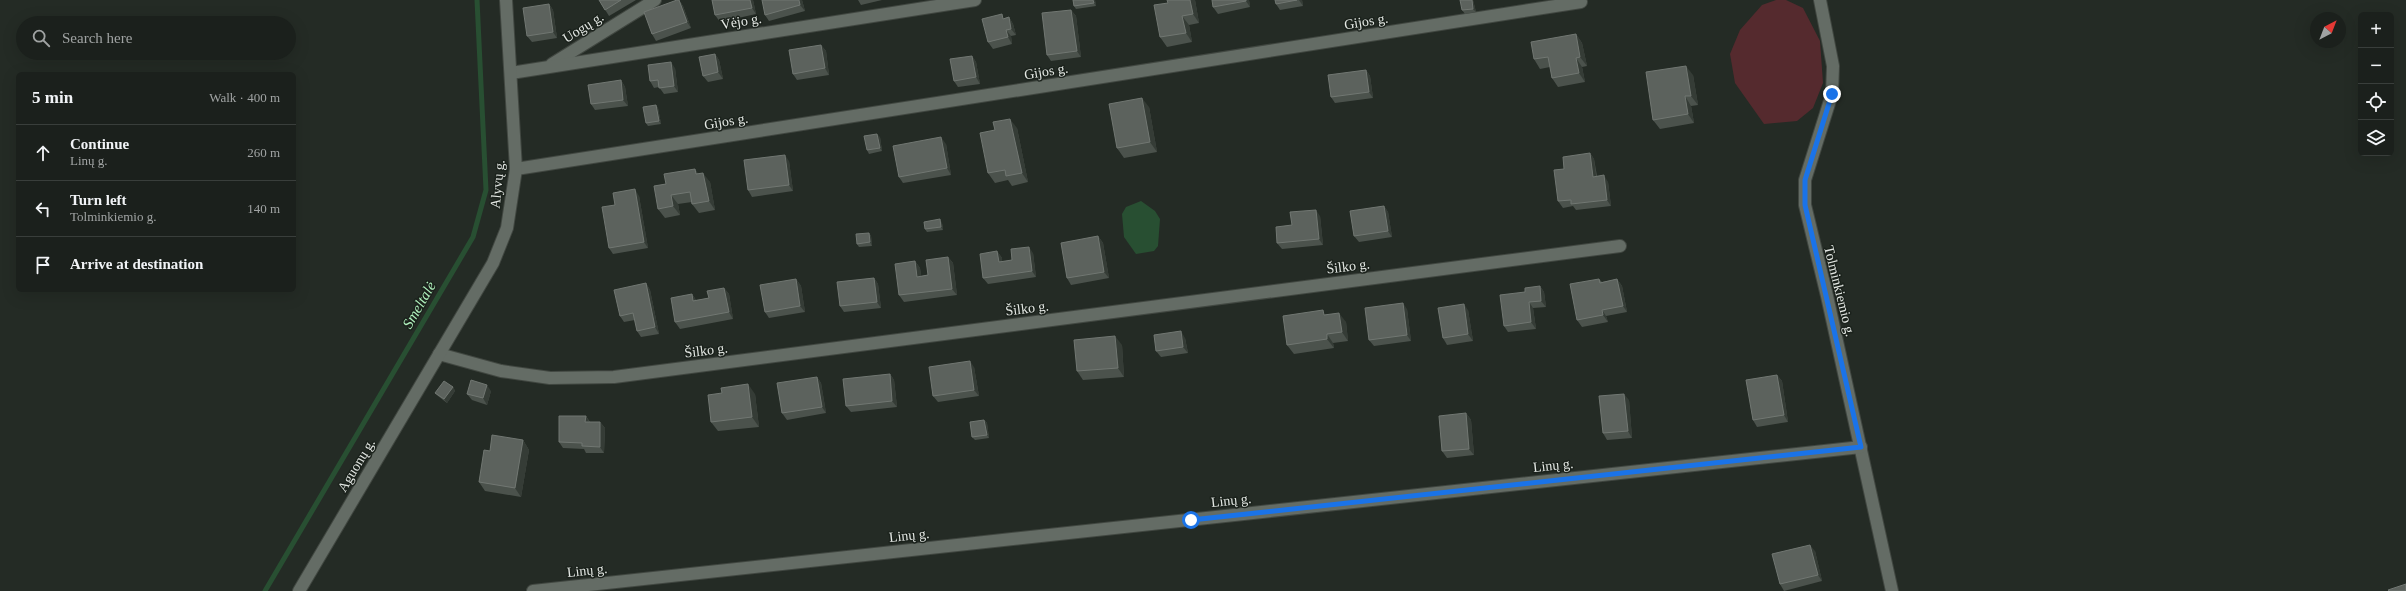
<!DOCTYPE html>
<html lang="en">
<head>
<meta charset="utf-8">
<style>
  body { margin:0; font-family:Georgia,serif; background:#282d29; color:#f1f3f6 }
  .controls { position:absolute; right:12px; top:12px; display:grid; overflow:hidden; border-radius:6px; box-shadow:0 4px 16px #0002 }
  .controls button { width:36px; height:36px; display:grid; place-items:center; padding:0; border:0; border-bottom:1px solid #393e3b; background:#1b201c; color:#f1f3f6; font:20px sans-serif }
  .compass { position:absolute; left:2310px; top:12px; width:36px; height:36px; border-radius:50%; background:#1b201c; box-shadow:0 4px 16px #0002; rotate:42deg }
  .stop { position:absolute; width:12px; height:12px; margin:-9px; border:3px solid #1a73e8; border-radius:50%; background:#fff }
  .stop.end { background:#1a73e8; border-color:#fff; box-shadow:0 1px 4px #0008 }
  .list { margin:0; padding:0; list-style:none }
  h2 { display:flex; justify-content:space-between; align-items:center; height:52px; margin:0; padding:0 16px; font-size:17px }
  h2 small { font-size:13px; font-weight:400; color:#a0a3a3 }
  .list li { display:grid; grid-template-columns:26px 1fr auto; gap:12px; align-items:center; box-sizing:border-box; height:56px; padding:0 16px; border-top:1px solid #393e3b }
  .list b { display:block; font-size:15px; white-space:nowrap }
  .list p { margin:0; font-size:13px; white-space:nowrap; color:#a0a3a3 }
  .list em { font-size:13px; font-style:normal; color:#a0a3a3 }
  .icon { flex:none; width:22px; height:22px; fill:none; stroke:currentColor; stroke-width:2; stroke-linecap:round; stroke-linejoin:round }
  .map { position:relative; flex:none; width:2406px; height:591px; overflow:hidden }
  .search { position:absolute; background:#1b201c; box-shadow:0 4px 16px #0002; left:16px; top:16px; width:280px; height:44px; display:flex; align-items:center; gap:10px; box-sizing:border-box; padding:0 14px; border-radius:22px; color:#a0a3a3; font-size:15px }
  .panel { position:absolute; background:#1b201c; box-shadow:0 4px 16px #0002; left:16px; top:72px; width:280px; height:220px; border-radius:6px }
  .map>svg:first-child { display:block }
</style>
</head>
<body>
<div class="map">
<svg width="2406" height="591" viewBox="0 0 2406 591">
  <rect width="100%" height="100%" fill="#242b25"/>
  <polygon fill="#552a2e" points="1776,0 1786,0 1803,8 1820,41 1823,83 1813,108 1797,121 1764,124 1735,83 1730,54 1740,30 1762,5"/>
  <polygon fill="#284f32" points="1141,201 1155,211 1160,219 1158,246 1154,251 1136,254 1124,237 1122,214 1126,207"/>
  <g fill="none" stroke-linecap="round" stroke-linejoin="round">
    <polyline stroke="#284f32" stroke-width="5" points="265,591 473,237 486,190 477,0"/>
    <defs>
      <g id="street">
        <polyline points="1820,0 1833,66 1832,94 1805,180 1805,205 1827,296 1892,591"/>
        <polyline points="552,64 655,0"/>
        <polyline points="511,73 975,0"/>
        <polyline points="516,169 1581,2"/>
        <polyline points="439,354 501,371 550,378 614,377 1620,246"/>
        <polyline points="299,591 493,263 507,228 516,169 506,0"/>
        <polyline points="533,591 1861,447"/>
      </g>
    </defs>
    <use href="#street" stroke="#414741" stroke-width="14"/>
    <use href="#street" stroke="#646c65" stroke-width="12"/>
  </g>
  <g fill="#4b524c">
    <polygon points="599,0 636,0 609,16"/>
    <polygon points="679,0 683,6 691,28 656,41 652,34"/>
    <polygon points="712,0 753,0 756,14 720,22 715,15"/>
    <polygon points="802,0 805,11 769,21 765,15"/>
    <polygon points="858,0 882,0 861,5"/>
    <polygon points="1073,0 1095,0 1096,6 1076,9 1074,6"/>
    <polygon points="1167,0 1195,0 1199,23 1189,25 1192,42 1167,47 1160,37 1168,3"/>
    <polygon points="1249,0 1250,7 1218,14 1213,7"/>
    <polygon points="1275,0 1302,0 1303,6 1280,10 1276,4"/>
    <polygon points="1473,0 1476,12 1465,14 1462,10"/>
    <polygon points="549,4 553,10 557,38 532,42 527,36"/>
    <polygon points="1071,10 1076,16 1081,57 1051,61 1047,55"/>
    <polygon points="1009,17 1013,24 1016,35 1011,36 1012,44 993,49 988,42 1005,18"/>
    <polygon points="1576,34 1582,43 1587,66 1582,67 1585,82 1558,87 1552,78 1550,67 1540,69 1534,59"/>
    <polygon points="821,45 826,51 829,75 797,80 793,74"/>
    <polygon points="715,54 719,60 723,79 708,82 703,76"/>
    <polygon points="972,56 976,62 980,84 958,87 954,81"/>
    <polygon points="675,68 678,92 664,94 659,87 654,88 650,81"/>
    <polygon points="1366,70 1370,76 1373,98 1335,103 1331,97"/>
    <polygon points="1693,75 1698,105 1691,106 1694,123 1660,129 1653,120"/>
    <polygon points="621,80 625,87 628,106 595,110 591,104"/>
    <polygon points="656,105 658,108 661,124 648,126 646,123"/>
    <polygon points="1149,107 1157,152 1124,158 1117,148"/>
    <polygon points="1017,128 1028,182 1012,186 1008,180 995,183 988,173"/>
    <polygon points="880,137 882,151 869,154 867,150"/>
    <polygon points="946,144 951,175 903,183 899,177"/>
    <polygon points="1590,153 1594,159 1597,176 1608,182 1611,206 1576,210 1573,206 1563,208 1558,201 1564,169"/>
    <polygon points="789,161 793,191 752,197 748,190"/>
    <polygon points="695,169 698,174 710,182 715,210 699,213 692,204 692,202 678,204 680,215 665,218 658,209 666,184"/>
    <polygon points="639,196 648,248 613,254 609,248 615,205"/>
    <polygon points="1384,206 1388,212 1392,237 1359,242 1354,236"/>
    <polygon points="1320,216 1323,245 1282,249 1277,243 1292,225"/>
    <polygon points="942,223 943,230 927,232 925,229"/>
    <polygon points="869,233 871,236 872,246 859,247 857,244"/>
    <polygon points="1098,236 1103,243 1109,278 1071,285 1067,278"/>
    <polygon points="997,251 1002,258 1002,262 1012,260 1033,253 1036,277 988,284 983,278"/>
    <polygon points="948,257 953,263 957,295 904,302 899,295 915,261 920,268 921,276 928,275"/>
    <polygon points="874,278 878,284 881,308 844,312 840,306"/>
    <polygon points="796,279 801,286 805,312 769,318 765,312"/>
    <polygon points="1599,279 1602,282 1617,279 1622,286 1627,312 1606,316 1608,322 1582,327 1577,320"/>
    <polygon points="646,283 650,290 659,334 641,337 637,331 635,320 624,322 620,316"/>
    <polygon points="1540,286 1544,292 1546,307 1533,308 1536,329 1508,332 1504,326"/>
    <polygon points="724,288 729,294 733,319 680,329 675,322 692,294 696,300 709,298"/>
    <polygon points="1407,309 1411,341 1374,346 1369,340"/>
    <polygon points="1468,310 1473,341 1447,345 1443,338"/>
    <polygon points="1327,315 1346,322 1348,341 1333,343 1334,348 1294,354 1287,345"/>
    <polygon points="1185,338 1188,353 1161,357 1156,351"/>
    <polygon points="1122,345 1124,377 1083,380 1077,371"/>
    <polygon points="974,367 979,396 938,402 933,396"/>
    <polygon points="890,374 894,380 897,407 851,412 846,406"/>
    <polygon points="1777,375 1782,381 1788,422 1757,427 1753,420"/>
    <polygon points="817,377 821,383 826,413 787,420 782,413"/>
    <polygon points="453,387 455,391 447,403 438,396 435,393"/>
    <polygon points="491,391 487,405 472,400 467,394"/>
    <polygon points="755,394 759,427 718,431 711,422"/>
    <polygon points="1629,400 1632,438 1607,440 1603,433"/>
    <polygon points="1466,413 1471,420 1474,455 1447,458 1442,451"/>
    <polygon points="586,416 590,422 600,422 605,428 604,453 586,453 584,449 563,448 559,442"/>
    <polygon points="984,420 987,423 989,438 975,440 972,437"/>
    <polygon points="523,440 529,450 521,497 485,491 479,482 490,451"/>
    <polygon points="1815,551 1822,581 1784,591 1780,584"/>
  </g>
  <g fill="#353c36">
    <polygon points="679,0 683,6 691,28 687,22"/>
    <polygon points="750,0 753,0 756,14 752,8"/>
    <polygon points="799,0 802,0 805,11 800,5"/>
    <polygon points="1093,0 1095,0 1096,6 1094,3"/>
    <polygon points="1190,0 1195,0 1199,23 1193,14"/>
    <polygon points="1246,0 1249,0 1250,7 1246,1"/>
    <polygon points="1299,0 1302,0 1303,6"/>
    <polygon points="1472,0 1473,0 1476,12 1473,9"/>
    <polygon points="549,4 553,10 557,38 553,32"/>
    <polygon points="1071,10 1076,16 1081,57 1077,51"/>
    <polygon points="1182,16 1189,25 1192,42 1186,33"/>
    <polygon points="1009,17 1013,24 1016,35 1011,29"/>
    <polygon points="1006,30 1011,36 1012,44 1008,37"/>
    <polygon points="1576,34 1582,43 1587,66 1580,57"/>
    <polygon points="821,45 826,51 829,75 825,68"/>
    <polygon points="715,54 719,60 723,79 718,72"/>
    <polygon points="972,56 976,62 980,84 976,77"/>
    <polygon points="1576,58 1582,67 1585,82 1579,73"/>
    <polygon points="671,62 675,68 678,92 674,86"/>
    <polygon points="1686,66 1693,75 1698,105 1691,96"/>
    <polygon points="1366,70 1370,76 1373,98 1369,92"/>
    <polygon points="621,80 625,87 628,106 623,100"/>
    <polygon points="1685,96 1691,106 1694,123 1688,114"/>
    <polygon points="1142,98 1149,107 1157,152 1150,142"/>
    <polygon points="656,105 658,108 661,124 659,121"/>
    <polygon points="1010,119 1017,128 1028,182 1022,173"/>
    <polygon points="877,134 880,137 882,151 880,148"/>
    <polygon points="941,137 946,144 951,175 947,168"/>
    <polygon points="1590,153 1594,159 1597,183 1593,177"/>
    <polygon points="785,155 789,161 793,191 789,185"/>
    <polygon points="695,169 701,178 696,174"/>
    <polygon points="703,173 710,182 715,210 709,201"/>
    <polygon points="1604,175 1608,182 1611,206 1607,200"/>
    <polygon points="635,189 639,196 648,248 644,242"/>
    <polygon points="671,195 678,204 680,215 673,206"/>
    <polygon points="1384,206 1388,212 1392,237 1388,231"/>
    <polygon points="1316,210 1320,216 1323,245 1319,239"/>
    <polygon points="940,219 942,223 943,230 941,227"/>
    <polygon points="869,233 871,236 872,246 870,242"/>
    <polygon points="1098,236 1103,243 1109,278 1104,272"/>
    <polygon points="1029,247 1033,253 1036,277 1032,271"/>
    <polygon points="997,251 1002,258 1003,268 999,262"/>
    <polygon points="948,257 953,263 957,295 952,289"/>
    <polygon points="915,261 920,268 922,283 917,277"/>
    <polygon points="874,278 878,284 881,308 877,302"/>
    <polygon points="796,279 801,286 805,312 800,306"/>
    <polygon points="1617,279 1622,286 1627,312 1623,306"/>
    <polygon points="646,283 650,290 659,334 655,327"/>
    <polygon points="1540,286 1544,292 1546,307 1541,301"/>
    <polygon points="724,288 729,294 733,319 729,312"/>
    <polygon points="692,294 696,300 693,301"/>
    <polygon points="1529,302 1533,308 1536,329 1531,322"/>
    <polygon points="1403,303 1407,309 1411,341 1407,335"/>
    <polygon points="1464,304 1468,310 1473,341 1468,334"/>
    <polygon points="1602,310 1606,316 1608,322 1603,315"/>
    <polygon points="1339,313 1346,322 1348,341 1342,332"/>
    <polygon points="1181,331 1185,338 1188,353 1183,347"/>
    <polygon points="1327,334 1333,343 1334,348 1327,339"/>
    <polygon points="1115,336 1122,345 1124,377 1118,368"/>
    <polygon points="970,361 974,367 979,396 974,390"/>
    <polygon points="890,374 894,380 897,407 892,401"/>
    <polygon points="1777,375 1782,381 1788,422 1784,415"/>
    <polygon points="817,377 821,383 826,413 822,407"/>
    <polygon points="748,384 755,394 759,427 752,417"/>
    <polygon points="487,385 491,391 487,405 483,398"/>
    <polygon points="453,387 455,391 447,403 444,399"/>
    <polygon points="1624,394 1629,400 1632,438 1628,431"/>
    <polygon points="1466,413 1471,420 1474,455 1469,449"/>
    <polygon points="586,416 590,423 585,422"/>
    <polygon points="984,420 987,423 989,438 987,435"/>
    <polygon points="600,422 605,428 604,453 600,447"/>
    <polygon points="523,440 529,450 521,497 515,488"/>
    <polygon points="1810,545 1815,551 1822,581 1818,575"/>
  </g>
  <g fill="#5c625d" stroke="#717772">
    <polygon points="599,0 621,0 605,10"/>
    <polygon points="677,0 679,0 687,22 652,34 644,12"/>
    <polygon points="712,0 750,0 752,8 715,15"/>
    <polygon points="762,0 799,0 800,5 765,15"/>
    <polygon points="1073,0 1093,0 1094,3 1074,6"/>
    <polygon points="1167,0 1190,0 1193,14 1182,16 1186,33 1160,37 1154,5 1168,3"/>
    <polygon points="1212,0 1246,0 1246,1 1213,7"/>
    <polygon points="1275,0 1297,0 1276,4"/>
    <polygon points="1460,0 1472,0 1473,9 1462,10"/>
    <polygon points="549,4 553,32 527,36 523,8"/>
    <polygon points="1071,10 1077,51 1047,55 1042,13"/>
    <polygon points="1002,14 1003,19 1009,17 1011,29 1006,30 1008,37 988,42 982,19"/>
    <polygon points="1576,34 1580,57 1576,58 1579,73 1552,78 1548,57 1534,59 1531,42"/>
    <polygon points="821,45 825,68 793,74 789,50"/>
    <polygon points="715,54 718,72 703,76 699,57"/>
    <polygon points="972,56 976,77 954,81 950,59"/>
    <polygon points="671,62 674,86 659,88 658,80 650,81 648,65"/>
    <polygon points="1686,66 1691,96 1685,96 1688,114 1653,120 1646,72"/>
    <polygon points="1366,70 1369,92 1331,97 1328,75"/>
    <polygon points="621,80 623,100 591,104 588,85"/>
    <polygon points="1142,98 1150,142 1117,148 1109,104"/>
    <polygon points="656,105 659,121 646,123 643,107"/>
    <polygon points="1010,119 1022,173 1006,176 1005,170 988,173 980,133 995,130 993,122"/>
    <polygon points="877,134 880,148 867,150 864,136"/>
    <polygon points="941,137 947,168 899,177 893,146"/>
    <polygon points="1590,153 1593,177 1604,175 1607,200 1571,204 1571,200 1558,201 1554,170 1564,169 1563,157"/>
    <polygon points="785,155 789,185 748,190 744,160"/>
    <polygon points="695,169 696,174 703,173 709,201 692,204 690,192 671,195 673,206 658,209 654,186 666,184 664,174"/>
    <polygon points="635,189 644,242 609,248 602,207 615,205 613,193"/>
    <polygon points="1384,206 1388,231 1354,236 1350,211"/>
    <polygon points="1316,210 1319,239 1277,243 1276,227 1292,225 1290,212"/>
    <polygon points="940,219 941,227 925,229 924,222"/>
    <polygon points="869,233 870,242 857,244 856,234"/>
    <polygon points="1098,236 1104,272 1067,278 1061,243"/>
    <polygon points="1029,247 1032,271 983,278 980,254 997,251 999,262 1012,260 1011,249"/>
    <polygon points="948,257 952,289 899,295 895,264 915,261 917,277 928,275 926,260"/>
    <polygon points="874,278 877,302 840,306 837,282"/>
    <polygon points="796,279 800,306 765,312 760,285"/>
    <polygon points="1599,279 1600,283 1617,279 1623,306 1602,310 1603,315 1577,320 1570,284"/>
    <polygon points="646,283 655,327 637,331 633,313 620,316 614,290"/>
    <polygon points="1540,286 1541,301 1529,302 1531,322 1504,326 1500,295 1525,292 1525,288"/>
    <polygon points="724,288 729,312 675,322 671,298 692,294 693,301 709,298 707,291"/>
    <polygon points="1403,303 1407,335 1369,340 1365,308"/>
    <polygon points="1464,304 1468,334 1443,338 1438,308"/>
    <polygon points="1323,310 1324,315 1339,313 1342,332 1327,334 1327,339 1287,345 1283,316"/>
    <polygon points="1181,331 1183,347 1156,351 1154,335"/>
    <polygon points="1115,336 1118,368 1077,371 1074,340"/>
    <polygon points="970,361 974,390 933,396 929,367"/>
    <polygon points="890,374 892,401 846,406 843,379"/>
    <polygon points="1777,375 1784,415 1753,420 1746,380"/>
    <polygon points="817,377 822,407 782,413 777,383"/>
    <polygon points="471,380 487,385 483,398 467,394"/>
    <polygon points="444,381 453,387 444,399 435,393"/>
    <polygon points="748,384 752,417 711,422 708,395 722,393 721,388"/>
    <polygon points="1624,394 1628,431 1603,433 1599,396"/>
    <polygon points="1466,413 1469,449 1442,451 1439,416"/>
    <polygon points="559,416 586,416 585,422 600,422 600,447 582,446 582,443 559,442"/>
    <polygon points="984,420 987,435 972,437 970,422"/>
    <polygon points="492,435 523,440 515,488 479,482 484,450 490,451"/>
    <polygon points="1810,545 1818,575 1780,584 1772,554"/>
    <polygon points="2406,584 2406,591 2389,591 2388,590"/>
  </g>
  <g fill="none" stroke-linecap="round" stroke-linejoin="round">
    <polyline stroke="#1a73e8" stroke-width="5" points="1191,520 1861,447 1805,205 1805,180 1832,94"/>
  </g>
  <g text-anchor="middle" stroke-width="3" stroke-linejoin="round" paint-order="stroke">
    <g font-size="14" fill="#e4e8e4" stroke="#1b221c">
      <text transform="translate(741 21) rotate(-9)" y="5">Vėjo g.</text>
      <text transform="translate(1366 21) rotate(-9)" y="5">Gijos g.</text>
      <text transform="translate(583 27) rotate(-32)" y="5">Uogų g.</text>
      <text transform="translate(1046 71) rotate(-9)" y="5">Gijos g.</text>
      <text transform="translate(726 121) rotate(-9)" y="5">Gijos g.</text>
      <text transform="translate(497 184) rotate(-84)" y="5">Alyvų g.</text>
      <text transform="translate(1348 266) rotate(-7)" y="5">Šilko g.</text>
      <text transform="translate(1840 291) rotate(76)" y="5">Tolminkiemio g.</text>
      <text transform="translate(1027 308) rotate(-7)" y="5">Šilko g.</text>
      <text transform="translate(706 350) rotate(-7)" y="5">Šilko g.</text>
      <text transform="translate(356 465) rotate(-59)" y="5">Aguonų g.</text>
      <text transform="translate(1553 465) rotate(-6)" y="5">Linų g.</text>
      <text transform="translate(1231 500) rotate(-6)" y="5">Linų g.</text>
      <text transform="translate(909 535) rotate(-6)" y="5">Linų g.</text>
      <text transform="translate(587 570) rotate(-6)" y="5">Linų g.</text>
    </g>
    <g font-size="15" font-style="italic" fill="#b1f2be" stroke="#1b221c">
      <text transform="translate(419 305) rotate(-60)" y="5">Smeltalė</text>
    </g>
  </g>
</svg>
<div class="controls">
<button>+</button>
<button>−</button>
<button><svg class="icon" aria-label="locate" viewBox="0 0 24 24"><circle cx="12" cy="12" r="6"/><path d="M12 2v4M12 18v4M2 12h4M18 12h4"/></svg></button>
<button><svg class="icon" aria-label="layers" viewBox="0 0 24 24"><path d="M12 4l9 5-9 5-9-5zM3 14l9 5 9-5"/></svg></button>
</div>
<svg class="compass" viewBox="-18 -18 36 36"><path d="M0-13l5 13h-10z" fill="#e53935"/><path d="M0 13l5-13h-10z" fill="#a0a3a3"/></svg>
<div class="stop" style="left:1191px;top:520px"></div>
<div class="stop end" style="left:1832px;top:94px"></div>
<div class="search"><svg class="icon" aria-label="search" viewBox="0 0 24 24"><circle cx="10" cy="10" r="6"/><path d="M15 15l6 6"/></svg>Search here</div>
<section class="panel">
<h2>5 min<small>Walk · 400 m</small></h2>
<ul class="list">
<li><svg class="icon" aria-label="ahead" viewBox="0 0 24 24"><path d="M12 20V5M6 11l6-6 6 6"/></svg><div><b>Continue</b><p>Linų g.</p></div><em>260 m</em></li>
<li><svg class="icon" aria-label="left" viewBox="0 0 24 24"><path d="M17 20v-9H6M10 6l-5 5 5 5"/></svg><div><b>Turn left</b><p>Tolminkiemio g.</p></div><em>140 m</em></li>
<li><svg class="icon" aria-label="arrive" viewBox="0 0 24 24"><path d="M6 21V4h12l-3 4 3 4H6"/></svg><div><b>Arrive at destination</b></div></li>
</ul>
</section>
</div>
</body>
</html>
